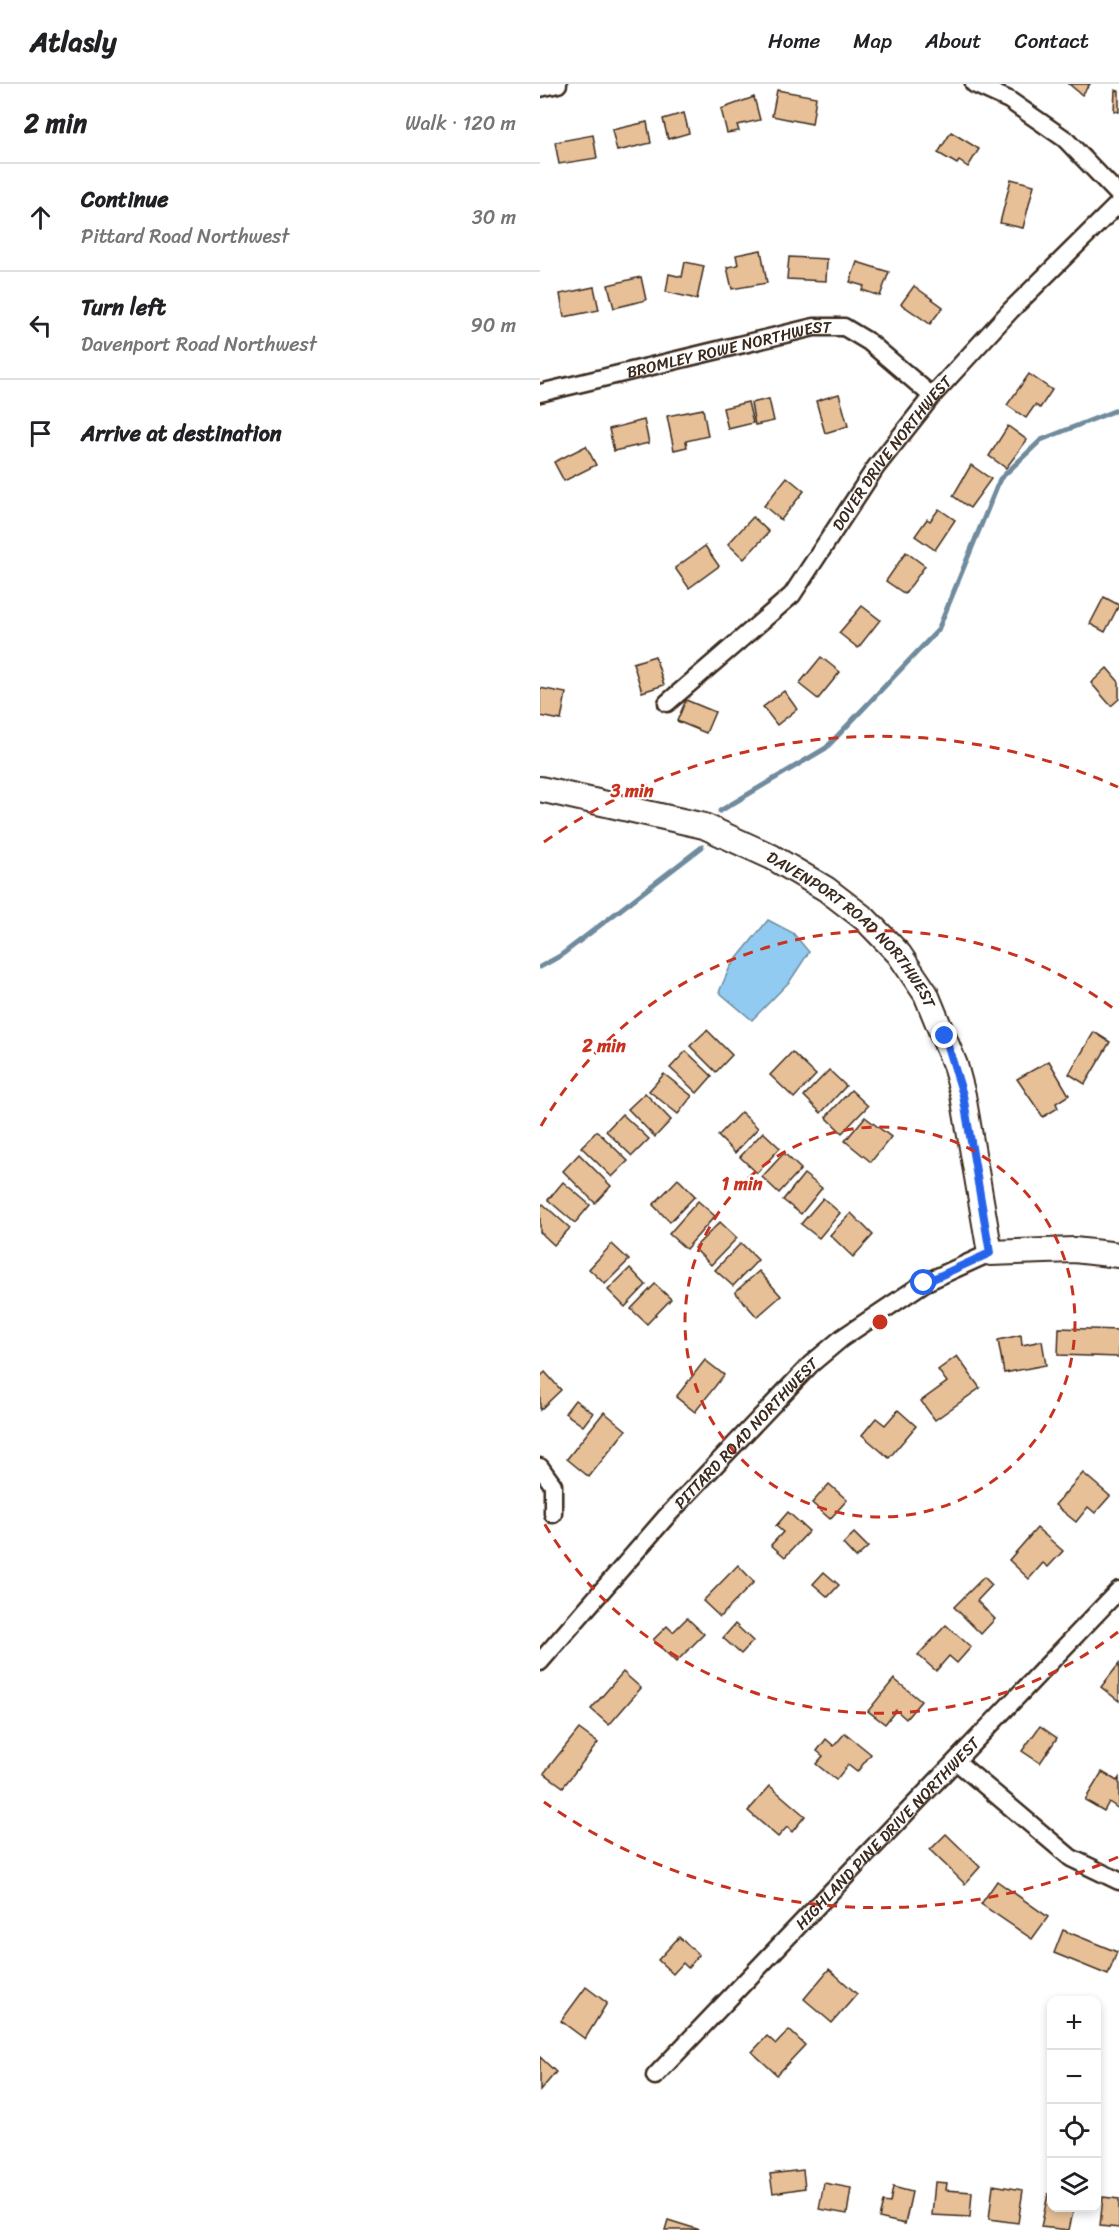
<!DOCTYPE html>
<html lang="en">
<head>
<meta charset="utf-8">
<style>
  body { margin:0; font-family:Sriracha,sans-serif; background:#f2f2f2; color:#202124 }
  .controls { position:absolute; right:18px; bottom:18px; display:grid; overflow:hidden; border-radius:12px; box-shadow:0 3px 9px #0003 }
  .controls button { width:54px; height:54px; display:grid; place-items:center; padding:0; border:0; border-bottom:2px solid #e0e0e0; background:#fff; color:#202124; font:30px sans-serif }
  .stop { position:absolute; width:18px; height:18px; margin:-14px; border:4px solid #2563eb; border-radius:50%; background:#fff }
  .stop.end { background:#2563eb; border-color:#fff; box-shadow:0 2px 6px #0008 }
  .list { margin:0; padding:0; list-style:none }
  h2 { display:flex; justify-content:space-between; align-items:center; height:78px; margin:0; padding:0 24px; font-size:26px }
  h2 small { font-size:20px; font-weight:400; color:#757577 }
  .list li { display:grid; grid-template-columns:39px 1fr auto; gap:18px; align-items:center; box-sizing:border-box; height:108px; padding:0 24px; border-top:2px solid #e0e0e0 }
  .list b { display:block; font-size:22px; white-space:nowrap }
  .list p { margin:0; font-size:20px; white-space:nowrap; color:#757577 }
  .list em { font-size:20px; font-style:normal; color:#757577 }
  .icon { flex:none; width:33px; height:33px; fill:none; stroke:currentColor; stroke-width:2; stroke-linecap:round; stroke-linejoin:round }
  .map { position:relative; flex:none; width:579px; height:2146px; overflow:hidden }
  header { display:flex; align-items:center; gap:36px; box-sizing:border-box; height:84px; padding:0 30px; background:#fff; border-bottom:2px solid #e0e0e0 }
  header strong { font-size:28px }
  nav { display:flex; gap:33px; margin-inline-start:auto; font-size:21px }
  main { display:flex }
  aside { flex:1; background:#fff }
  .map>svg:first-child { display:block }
</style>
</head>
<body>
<header>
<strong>Atlasly</strong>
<nav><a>Home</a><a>Map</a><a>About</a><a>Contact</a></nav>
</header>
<main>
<aside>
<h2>2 min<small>Walk · 120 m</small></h2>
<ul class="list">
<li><svg class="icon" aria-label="ahead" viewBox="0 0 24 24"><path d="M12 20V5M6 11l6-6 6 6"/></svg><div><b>Continue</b><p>Pittard Road Northwest</p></div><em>30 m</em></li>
<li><svg class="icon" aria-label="left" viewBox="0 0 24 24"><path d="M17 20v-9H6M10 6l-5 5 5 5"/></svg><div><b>Turn left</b><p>Davenport Road Northwest</p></div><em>90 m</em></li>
<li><svg class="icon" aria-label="arrive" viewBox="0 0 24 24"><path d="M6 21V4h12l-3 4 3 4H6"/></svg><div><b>Arrive at destination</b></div></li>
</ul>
</aside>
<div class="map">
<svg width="579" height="2146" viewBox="0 0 579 2146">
  <rect width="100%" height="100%" fill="#fff"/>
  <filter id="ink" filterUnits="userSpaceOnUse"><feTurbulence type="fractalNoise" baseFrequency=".0167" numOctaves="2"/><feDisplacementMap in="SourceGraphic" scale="12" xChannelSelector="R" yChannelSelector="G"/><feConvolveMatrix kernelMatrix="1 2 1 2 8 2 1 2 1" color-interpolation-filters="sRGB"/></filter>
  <g filter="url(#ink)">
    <polygon fill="#92cbf1" stroke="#6f8b9d" stroke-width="1.5" points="228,836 253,849 269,868 250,897 212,936 179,908 190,883"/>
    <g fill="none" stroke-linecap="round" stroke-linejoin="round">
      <g stroke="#6f8b9d" stroke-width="5">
        <polyline points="180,727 286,664 398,546 460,395 501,356 579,325"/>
        <polyline points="0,883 20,872 162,763"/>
      </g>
    </g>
    <g fill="#e7c097" stroke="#3b2a1e" stroke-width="1.5">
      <polygon points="529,0 550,0 542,11"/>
      <polygon points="237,6 276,13 272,40 232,32"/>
      <polygon points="575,6 579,7 579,28 574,27"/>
      <polygon points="214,13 220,36 197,41 199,47 187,49 181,25"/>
      <polygon points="144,29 149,49 128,55 123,35"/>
      <polygon points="107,38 111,59 77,67 72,46"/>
      <polygon points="411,48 439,65 428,83 419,77 417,80 398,69"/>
      <polygon points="53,51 57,74 19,80 15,58"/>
      <polygon points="471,95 494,101 483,144 460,139"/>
      <polygon points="221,166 227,199 192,205 187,183 198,181 196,171"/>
      <polygon points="249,173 287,175 286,197 247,195"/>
      <polygon points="145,178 164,182 157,215 126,208 129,190 142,193"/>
      <polygon points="317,178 349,188 340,212 322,206 324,202 310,198"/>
      <polygon points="101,193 106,216 74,224 68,201"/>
      <polygon points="374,202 403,223 390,240 361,220"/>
      <polygon points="54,203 59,226 24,233 20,210"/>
      <polygon points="489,290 512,306 500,324 495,321 486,334 467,321"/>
      <polygon points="299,310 308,342 285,349 276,317"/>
      <polygon points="229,315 234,337 215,341 211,319"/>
      <polygon points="208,318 213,339 188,345 183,324"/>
      <polygon points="163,325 168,352 146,357 147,363 134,366 127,332"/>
      <polygon points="104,336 109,359 74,367 69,345"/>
      <polygon points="468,342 487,356 466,384 449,372"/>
      <polygon points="46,362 56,381 24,397 14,378"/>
      <polygon points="431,381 451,395 430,424 413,412"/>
      <polygon points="247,393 264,407 241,436 224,422"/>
      <polygon points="399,425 415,436 395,466 375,452 387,435 390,437"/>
      <polygon points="213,433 229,448 204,475 188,460"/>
      <polygon points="165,462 179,482 149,504 135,484"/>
      <polygon points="366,468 385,482 365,510 346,497"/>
      <polygon points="564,513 579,521 565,548 550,540"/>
      <polygon points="322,522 340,536 318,564 299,549"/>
      <polygon points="115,572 124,601 102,608 93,579"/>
      <polygon points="281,573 300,588 278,615 259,600"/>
      <polygon points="567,584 579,598 579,615 571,622 551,599"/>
      <polygon points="0,604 26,609 21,636 0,632"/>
      <polygon points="244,607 257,625 237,641 223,623"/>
      <polygon points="146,616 175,628 166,649 137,637"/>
      <polygon points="167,946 192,971 176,988 150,962"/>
      <polygon points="554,948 570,958 545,1000 529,990"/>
      <polygon points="146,967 172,992 157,1009 130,984"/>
      <polygon points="252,968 276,991 254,1014 230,991"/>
      <polygon points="509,977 529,1011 516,1019 518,1024 503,1033 477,995"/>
      <polygon points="289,986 306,1002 281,1029 264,1012"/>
      <polygon points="124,990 152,1012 138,1030 109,1007"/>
      <polygon points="311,1006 328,1022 302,1049 286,1033"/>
      <polygon points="105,1009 131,1036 115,1053 88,1025"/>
      <polygon points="201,1028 218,1044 195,1069 178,1052"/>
      <polygon points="82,1030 109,1055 92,1072 66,1047"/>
      <polygon points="325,1033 351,1053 331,1078 305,1057"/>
      <polygon points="57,1047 88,1077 72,1093 41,1063"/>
      <polygon points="223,1048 240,1064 217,1089 200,1073"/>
      <polygon points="244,1069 261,1085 239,1109 222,1093"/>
      <polygon points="39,1070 71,1102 55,1119 23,1087"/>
      <polygon points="264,1090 282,1104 261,1130 243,1116"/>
      <polygon points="138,1095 155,1112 130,1138 113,1121"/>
      <polygon points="23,1098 50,1121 35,1139 8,1116"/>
      <polygon points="283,1114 300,1129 279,1154 261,1140"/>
      <polygon points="158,1117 175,1132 146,1165 129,1150"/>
      <polygon points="3,1120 30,1144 14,1161 0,1148 0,1123"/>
      <polygon points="311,1129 333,1151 313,1173 290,1151"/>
      <polygon points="180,1138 197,1154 171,1181 154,1164"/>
      <polygon points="201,1159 218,1176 193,1202 175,1186"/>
      <polygon points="72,1160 89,1176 65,1200 49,1185"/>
      <polygon points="90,1184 106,1201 85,1223 68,1206"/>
      <polygon points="219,1187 241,1212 217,1233 195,1208"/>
      <polygon points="115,1200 131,1215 107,1240 91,1225"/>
      <polygon points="519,1244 579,1246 579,1273 518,1271"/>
      <polygon points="481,1251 482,1261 502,1257 506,1281 464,1289 458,1256"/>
      <polygon points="417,1272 440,1304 395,1336 381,1317 407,1298 398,1286"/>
      <polygon points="165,1276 184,1291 155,1328 136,1313"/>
      <polygon points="5,1288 21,1306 0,1326 0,1293"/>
      <polygon points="35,1316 53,1329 43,1342 25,1329"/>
      <polygon points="358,1326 376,1342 349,1374 322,1351 336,1334 345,1341"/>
      <polygon points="64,1328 86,1346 49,1393 27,1375"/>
      <polygon points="543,1389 570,1412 555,1429 548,1423 536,1438 515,1421"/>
      <polygon points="289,1400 307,1416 290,1435 272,1419"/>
      <polygon points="248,1428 269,1447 245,1473 231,1461 243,1448 236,1442"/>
      <polygon points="497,1444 523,1467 508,1483 503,1479 489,1495 469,1476"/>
      <polygon points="314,1449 328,1463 316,1474 303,1460"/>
      <polygon points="198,1481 214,1498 180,1533 163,1517"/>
      <polygon points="284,1488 299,1501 288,1513 273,1500"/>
      <polygon points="444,1493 452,1501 437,1517 455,1535 441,1550 414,1523"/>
      <polygon points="147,1534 164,1550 136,1578 113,1556 127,1542 133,1548"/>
      <polygon points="195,1540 213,1557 201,1570 183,1554"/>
      <polygon points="406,1541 431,1563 417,1579 409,1572 396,1587 378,1571"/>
      <polygon points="579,1580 579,1617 561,1603"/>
      <polygon points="83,1588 101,1604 69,1641 51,1625"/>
      <polygon points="354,1595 381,1617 366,1635 356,1626 345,1640 328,1627"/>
      <polygon points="500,1642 517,1654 500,1679 482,1667"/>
      <polygon points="39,1645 58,1659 23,1703 4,1689"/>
      <polygon points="305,1649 331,1670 317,1688 308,1681 296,1696 276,1680 283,1672 277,1667 286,1655 294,1662"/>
      <polygon points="562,1688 577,1697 579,1694 579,1725 569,1718 564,1727 545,1716"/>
      <polygon points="230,1702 265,1732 252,1748 247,1743 238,1753 208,1727"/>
      <polygon points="406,1750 440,1783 425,1800 390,1766"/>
      <polygon points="457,1797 508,1833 492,1855 441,1820"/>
      <polygon points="523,1846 577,1868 568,1891 514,1869"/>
      <polygon points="139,1853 159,1871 148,1884 143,1879 133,1890 118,1876"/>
      <polygon points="289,1885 317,1910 292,1939 264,1915"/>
      <polygon points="46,1903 67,1919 45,1955 21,1937"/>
      <polygon points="249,1946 265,1961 237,1991 212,1968 227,1952 236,1960"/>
      <polygon points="0,1973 16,1988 0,2007"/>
      <polygon points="263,2086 265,2104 233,2109 230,2090"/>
      <polygon points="395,2098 407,2099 406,2106 432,2108 430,2133 392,2131"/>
      <polygon points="284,2099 311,2104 307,2130 279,2125"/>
      <polygon points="453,2101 483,2106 478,2139 449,2135"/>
      <polygon points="353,2103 372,2108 365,2140 339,2134 343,2118 350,2119"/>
      <polygon points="508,2110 512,2111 512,2124 534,2124 529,2146 501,2143"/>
      <polygon points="563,2113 579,2115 579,2144 560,2142"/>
      <polygon points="128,2136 160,2146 125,2146"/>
    </g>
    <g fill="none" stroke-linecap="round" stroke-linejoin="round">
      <defs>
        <g id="street">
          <polyline points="434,0 469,16 525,55 579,111"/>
          <polyline points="0,4 18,0"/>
          <path id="s1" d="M0,309L274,243H304L329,258L392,312"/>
          <path id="s2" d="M127,619L252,511L336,383L392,312L471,226L579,119"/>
          <polyline points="0,1383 13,1401 13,1430"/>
          <path id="s3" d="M0,1578L126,1433L271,1280L302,1254L384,1199L450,1169"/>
          <polyline points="417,1678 531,1774 579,1797"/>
          <path id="s4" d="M115,1992L579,1506"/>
        </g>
        <g id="secondary">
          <path id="s5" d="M0,705L164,742L232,773L286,805L325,835L359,870L386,910L415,981L423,1011L450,1169L534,1166L579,1171"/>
        </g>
      </defs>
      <use href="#street" stroke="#3b2a1e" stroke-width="21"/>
      <use href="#secondary" stroke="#3b2a1e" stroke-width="28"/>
      <use href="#street" stroke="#fff" stroke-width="16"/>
      <use href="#secondary" stroke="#fff" stroke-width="24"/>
    </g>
  </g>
  <g fill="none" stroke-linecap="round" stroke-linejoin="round" filter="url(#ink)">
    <polyline stroke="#2563eb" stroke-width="8" points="384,1199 450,1169 423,1011 405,952"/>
  </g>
  <g fill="none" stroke="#c8321e" stroke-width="3" stroke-dasharray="10 8">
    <circle cx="340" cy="1238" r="195"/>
    <path d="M578 1548A391 391 0 0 1 1 1434M1 1042A391 391 0 0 1 578 928"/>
    <path d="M578 1773A586 586 0 0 1 4 1718M4 758A586 586 0 0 1 578 703"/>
  </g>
  <g text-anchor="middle" stroke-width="4.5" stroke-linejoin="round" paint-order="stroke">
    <g font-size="16" fill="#3b2a1e" stroke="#fff">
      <text dy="6" stroke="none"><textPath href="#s1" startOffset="194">BROMLEY ROWE NORTHWEST</textPath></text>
      <text dy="6" stroke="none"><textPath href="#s2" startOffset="339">DOVER DRIVE NORTHWEST</textPath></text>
      <text dy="6" stroke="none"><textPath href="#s5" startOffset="352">DAVENPORT ROAD NORTHWEST</textPath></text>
      <text dy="6" stroke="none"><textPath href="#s3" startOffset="308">PITTARD ROAD NORTHWEST</textPath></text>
      <text dy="6" stroke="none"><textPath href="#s4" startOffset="336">HIGHLAND PINE DRIVE NORTHWEST</textPath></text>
    </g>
  </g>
  <circle cx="340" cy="1238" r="9" fill="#c8321e" stroke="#fff" stroke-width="3"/>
  <g font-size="18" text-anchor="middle" font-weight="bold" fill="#c8321e" stroke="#fff" stroke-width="4.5" stroke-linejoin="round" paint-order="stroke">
    <text x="92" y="713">3 min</text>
    <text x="64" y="968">2 min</text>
    <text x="202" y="1106">1 min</text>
  </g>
</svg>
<div class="controls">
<button>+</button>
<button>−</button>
<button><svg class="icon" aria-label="locate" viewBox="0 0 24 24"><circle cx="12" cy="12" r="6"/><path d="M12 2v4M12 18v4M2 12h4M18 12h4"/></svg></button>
<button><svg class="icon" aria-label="layers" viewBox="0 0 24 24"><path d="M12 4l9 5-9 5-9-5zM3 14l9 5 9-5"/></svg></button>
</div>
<div class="stop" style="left:384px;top:1199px"></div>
<div class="stop end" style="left:405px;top:952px"></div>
</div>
</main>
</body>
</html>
